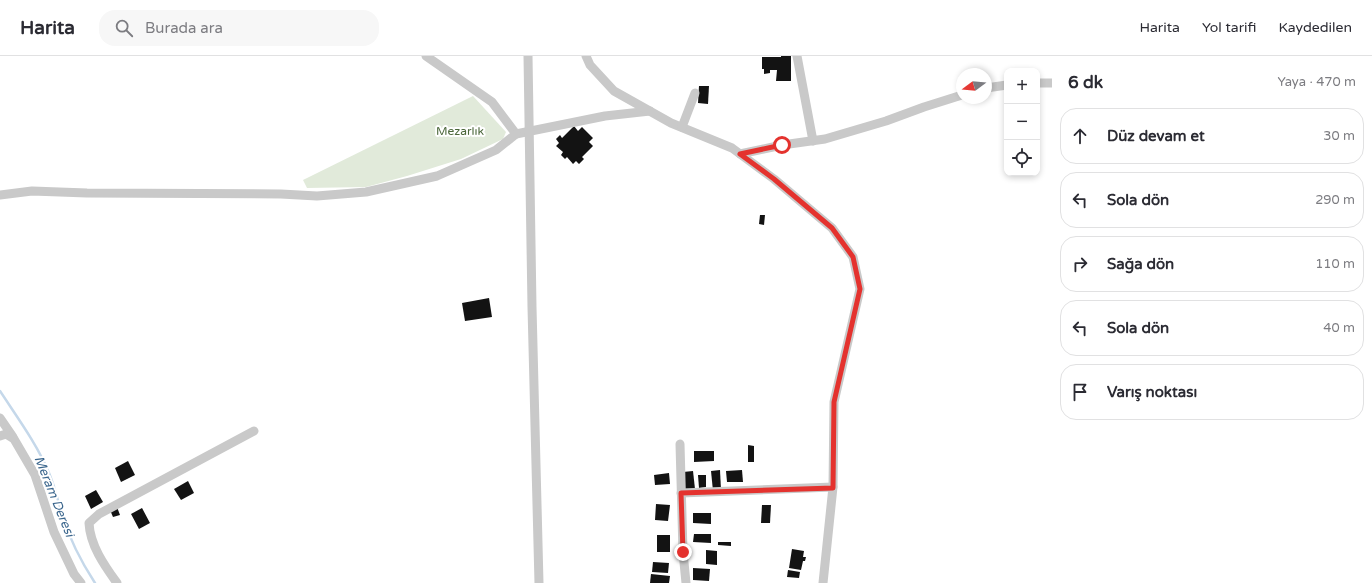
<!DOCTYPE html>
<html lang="tr">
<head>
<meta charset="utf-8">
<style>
  body { margin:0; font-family:"Varela Round",sans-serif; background:#f7f7f7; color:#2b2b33 }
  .controls { position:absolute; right:12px; top:12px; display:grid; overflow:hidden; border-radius:8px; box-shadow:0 2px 6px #0003 }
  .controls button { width:36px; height:36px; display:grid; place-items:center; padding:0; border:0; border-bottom:1px solid #e1e1e2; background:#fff; color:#2b2b33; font:20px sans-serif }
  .compass { position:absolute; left:956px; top:12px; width:36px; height:36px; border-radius:50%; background:#fff; box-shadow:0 2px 6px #0003; rotate:254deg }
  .stop { position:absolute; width:12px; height:12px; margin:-9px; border:3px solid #e4322e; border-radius:50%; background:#fff }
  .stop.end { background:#e4322e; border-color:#fff; box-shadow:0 1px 4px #0008 }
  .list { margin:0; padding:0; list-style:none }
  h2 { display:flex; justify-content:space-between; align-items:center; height:52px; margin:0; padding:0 16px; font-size:17px }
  h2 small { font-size:13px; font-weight:400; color:#7c7c81 }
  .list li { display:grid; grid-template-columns:26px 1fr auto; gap:12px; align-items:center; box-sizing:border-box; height:56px; margin:0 8px 8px; padding:0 8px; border:1px solid #e1e1e2; border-radius:16px }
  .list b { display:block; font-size:15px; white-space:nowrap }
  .list em { font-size:13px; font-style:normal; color:#7c7c81 }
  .icon { flex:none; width:22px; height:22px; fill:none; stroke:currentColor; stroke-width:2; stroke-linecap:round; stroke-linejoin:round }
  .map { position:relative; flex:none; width:1052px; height:527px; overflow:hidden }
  header { display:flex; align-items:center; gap:24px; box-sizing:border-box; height:56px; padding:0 20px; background:#fff; border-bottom:1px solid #e1e1e2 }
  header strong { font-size:19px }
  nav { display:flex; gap:22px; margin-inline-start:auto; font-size:14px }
  .search { width:280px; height:36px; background:#f7f7f7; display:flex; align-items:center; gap:10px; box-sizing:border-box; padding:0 14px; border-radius:16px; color:#7c7c81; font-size:15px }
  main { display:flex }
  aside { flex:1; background:#fff }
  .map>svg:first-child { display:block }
</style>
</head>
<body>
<header>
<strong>Harita</strong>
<div class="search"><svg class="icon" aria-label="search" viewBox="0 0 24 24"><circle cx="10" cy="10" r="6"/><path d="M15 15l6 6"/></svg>Burada ara</div>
<nav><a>Harita</a><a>Yol tarifi</a><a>Kaydedilen</a></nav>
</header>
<main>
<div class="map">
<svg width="1052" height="527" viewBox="0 0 1052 527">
  <rect width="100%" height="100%" fill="#fff"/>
  <polygon fill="#e1eada" points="473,40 506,76 503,83 461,103 407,120 366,131 307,132 303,124"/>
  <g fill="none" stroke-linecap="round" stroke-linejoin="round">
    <path stroke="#c5d8ea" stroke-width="2.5" d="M0,335C17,361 37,388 49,417C55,431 58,446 63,461C70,484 82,507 95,527"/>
  </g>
  <g fill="#131313">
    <polygon points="781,0 791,0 791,25 776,25 777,14 770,14 770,17 764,18 764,13 762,13 762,1 781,1"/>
    <polygon points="699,30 709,30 708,48 698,47"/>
    <polygon points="574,70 578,75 582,71 593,82 589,86 593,90 582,101 584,103 579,108 576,105 573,108 567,101 565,103 561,99 563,96 556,90 559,87 556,83 560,79 562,82"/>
    <polygon points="760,159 765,159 764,169 759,168"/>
    <polygon points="489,242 492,261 465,265 462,247"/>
    <polygon points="748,389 754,390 754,406 748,406"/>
    <polygon points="694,395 714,395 714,405 694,406"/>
    <polygon points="128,405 135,419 121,426 115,412"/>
    <polygon points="720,414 721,434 713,435 711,415"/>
    <polygon points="742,414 743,426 727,426 726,415"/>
    <polygon points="693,415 695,433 685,434 683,416"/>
    <polygon points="669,417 670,428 655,429 654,419"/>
    <polygon points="698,419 706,419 706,431 699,432"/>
    <polygon points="188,425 194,437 181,444 174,433"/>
    <polygon points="96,434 103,446 91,453 85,440"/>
    <polygon points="656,448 670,449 668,465 655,464"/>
    <polygon points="762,449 771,449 770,467 761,467"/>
    <polygon points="117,451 120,459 113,461 110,454"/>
    <polygon points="142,452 150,467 139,473 131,458"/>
    <polygon points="693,457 711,457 711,468 693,467"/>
    <polygon points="694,478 711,478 711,487 693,486"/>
    <rect x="657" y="479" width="13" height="17"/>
    <polygon points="718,486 731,486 731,490 718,489"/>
    <polygon points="792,493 804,495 803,501 806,501 805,505 803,505 801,514 789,512"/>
    <polygon points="706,494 717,495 717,509 706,508"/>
    <polygon points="653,506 669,507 668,517 652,516"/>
    <polygon points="693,512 710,513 709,525 693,524"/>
    <polygon points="788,514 800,516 799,522 787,521"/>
    <polygon points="651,518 670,520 669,527 650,527"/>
  </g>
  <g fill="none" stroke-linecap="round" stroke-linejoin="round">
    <g stroke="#c9c9c9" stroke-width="9">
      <polyline points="426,0 492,46 516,78 605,60 650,55"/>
      <polyline points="528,0 532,251 539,527"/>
      <polyline points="586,0 590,9 614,35 671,67 732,92 774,123 832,172 853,201 860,233 834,346 833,431 823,527"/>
      <polyline points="797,0 813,85"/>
      <polyline points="1037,27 1052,27"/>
      <polyline points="986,32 1007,29"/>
      <polyline points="682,71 695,37"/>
      <polyline points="740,98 782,89 825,83 886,65 924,51 962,39"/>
      <polyline points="0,139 32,135 87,137 281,138 317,140 366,136 437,120 496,94 516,78"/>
      <polyline points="0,362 13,381"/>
      <polyline points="0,380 6,378 14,383 35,419 54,476 74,518 81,527"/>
      <polyline points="680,388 683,496 686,527"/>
      <polyline points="681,437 833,431"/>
      <path d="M117,527C104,509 90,489 89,467L99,458L254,375"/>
    </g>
  </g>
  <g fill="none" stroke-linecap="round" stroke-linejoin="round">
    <polyline stroke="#e4322e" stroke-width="5" points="683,496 681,437 833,432 834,346 860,233 853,201 832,172 774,123 740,98 782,89"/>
  </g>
  <g text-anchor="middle" stroke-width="4" stroke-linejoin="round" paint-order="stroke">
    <g font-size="12" fill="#4b673a" stroke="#fff">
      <text x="460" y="79">Mezarlık</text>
    </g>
    <g font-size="13" font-style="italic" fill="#3b668d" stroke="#fff">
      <text transform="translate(55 440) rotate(68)" y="5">Meram Deresi</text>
    </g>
  </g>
</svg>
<div class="controls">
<button>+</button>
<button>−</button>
<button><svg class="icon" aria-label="locate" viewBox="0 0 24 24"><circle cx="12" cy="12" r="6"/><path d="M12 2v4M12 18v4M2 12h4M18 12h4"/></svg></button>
</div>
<svg class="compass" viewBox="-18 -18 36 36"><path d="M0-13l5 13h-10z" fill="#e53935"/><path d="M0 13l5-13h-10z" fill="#7c7c81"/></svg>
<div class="stop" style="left:782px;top:89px"></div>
<div class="stop end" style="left:683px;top:496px"></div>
</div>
<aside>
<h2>6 dk<small>Yaya · 470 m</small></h2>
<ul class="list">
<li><svg class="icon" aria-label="ahead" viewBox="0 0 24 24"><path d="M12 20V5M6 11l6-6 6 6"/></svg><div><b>Düz devam et</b></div><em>30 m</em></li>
<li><svg class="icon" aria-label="left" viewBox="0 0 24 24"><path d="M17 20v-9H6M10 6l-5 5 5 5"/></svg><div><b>Sola dön</b></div><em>290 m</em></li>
<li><svg class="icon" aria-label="right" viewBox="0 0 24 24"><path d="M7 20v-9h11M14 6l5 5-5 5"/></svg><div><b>Sağa dön</b></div><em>110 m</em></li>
<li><svg class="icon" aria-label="left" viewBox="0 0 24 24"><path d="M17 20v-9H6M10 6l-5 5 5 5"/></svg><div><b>Sola dön</b></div><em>40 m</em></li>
<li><svg class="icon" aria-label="arrive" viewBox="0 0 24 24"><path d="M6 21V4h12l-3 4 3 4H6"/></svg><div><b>Varış noktası</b></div></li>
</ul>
</aside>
</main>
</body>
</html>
